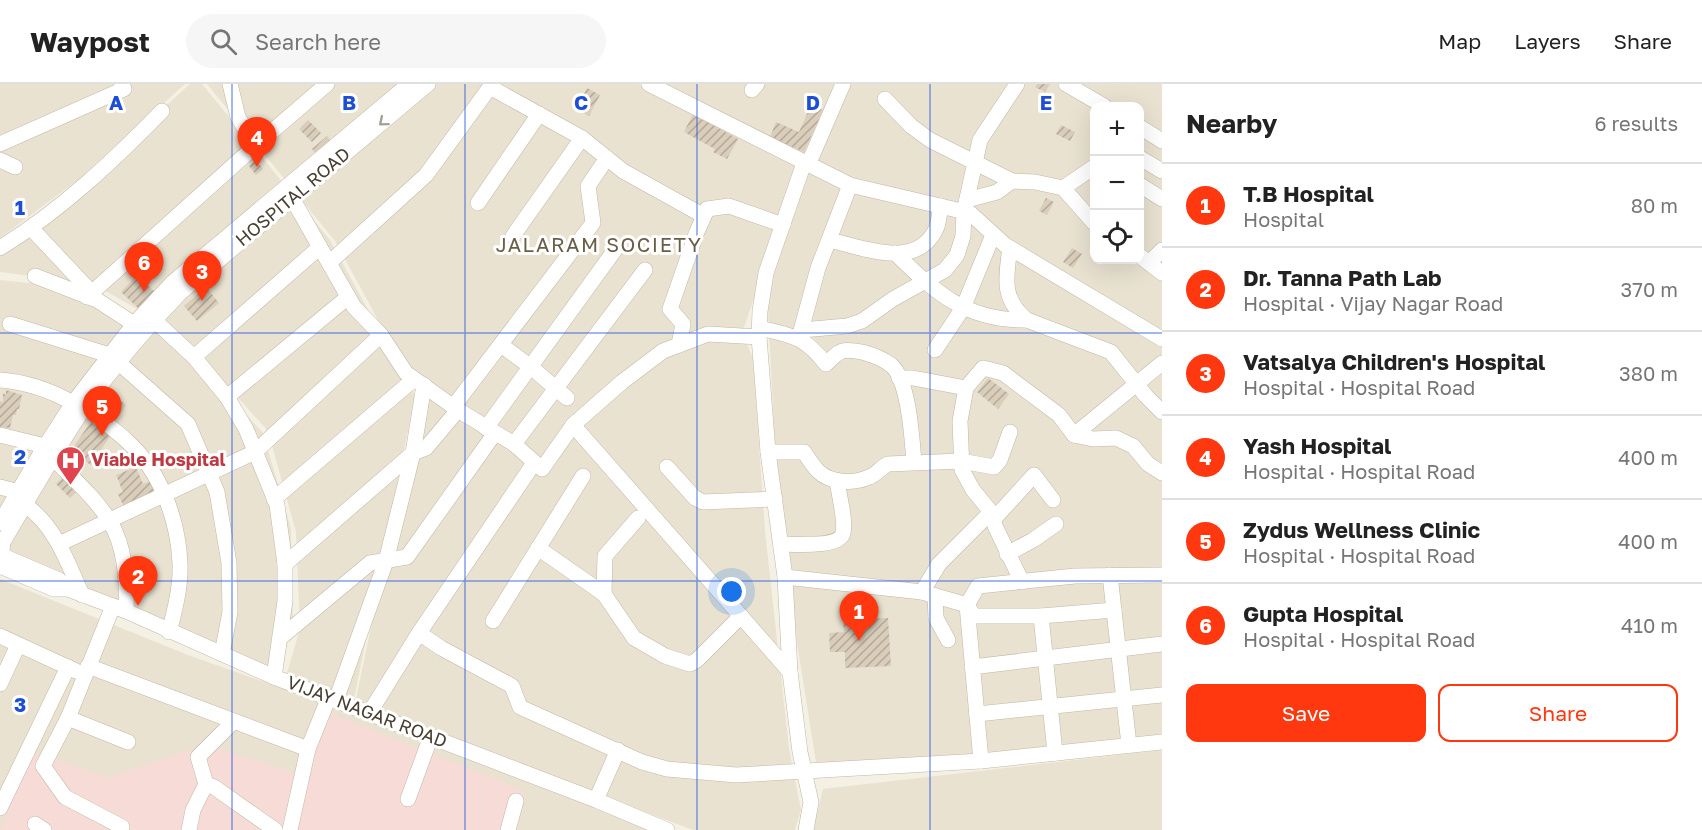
<!DOCTYPE html>
<html lang="en">
<head>
<meta charset="utf-8">
<style>
  body { margin:0; font-family:"Golos Text",sans-serif; background:#f6f6f6; color:#222 }
  .controls { position:absolute; right:18px; top:18px; display:grid; overflow:hidden; border-radius:12px; box-shadow:0 6px 24px #0002 }
  .controls button { width:54px; height:54px; display:grid; place-items:center; padding:0; border:0; border-bottom:2px solid #e0e0e0; background:#fff; color:#222; font:30px sans-serif }
  .you { position:absolute; left:732px; top:508px; width:21px; height:21px; margin:-15px; border:4px solid #fff; border-radius:50%; background:#1a73e8; box-shadow:0 0 0 9px #1a73e833 }
  .badge { display:grid; place-items:center; width:39px; height:39px; border-radius:50%; background:#ff3810; color:#fff; font-size:20px; font-weight:700 }
  .pin { position:absolute; translate:-50% -50px; filter:drop-shadow(0 2px 3px #0008) }
  .pin::after { content:''; position:absolute; top:32px; width:21px; height:18px; background:inherit; clip-path:polygon(0 0,100% 0,50% 100%) }
  .list { margin:0; padding:0; list-style:none }
  h2 { display:flex; justify-content:space-between; align-items:center; height:78px; margin:0; padding:0 24px; font-size:26px }
  h2 small { font-size:20px; font-weight:400; color:#767676 }
  .list li { display:grid; grid-template-columns:39px 1fr auto; gap:18px; align-items:center; box-sizing:border-box; height:84px; padding:0 24px; border-top:2px solid #e0e0e0 }
  .list b { display:block; font-size:22px; white-space:nowrap }
  .list p { margin:0; font-size:20px; white-space:nowrap; color:#767676 }
  .list em { font-size:20px; font-style:normal; color:#767676 }
  .actions { display:flex; gap:12px; padding:18px 24px }
  .actions a { flex:1; padding:14px 0; border:2px solid #ff3810; border-radius:12px; text-align:center; font-size:21px; color:#ff3810 }
  .actions .main { background:#ff3810; color:#fff }
  .icon { flex:none; width:33px; height:33px; fill:none; stroke:currentColor; stroke-width:2; stroke-linecap:round; stroke-linejoin:round }
  .map { position:relative; flex:none; width:1162px; height:746px; overflow:hidden }
  header { display:flex; align-items:center; gap:36px; box-sizing:border-box; height:84px; padding:0 30px; background:#fff; border-bottom:2px solid #e0e0e0 }
  header strong { font-size:28px }
  nav { display:flex; gap:33px; margin-inline-start:auto; font-size:21px }
  .search { width:420px; height:54px; background:#f6f6f6; display:flex; align-items:center; gap:15px; box-sizing:border-box; padding:0 21px; border-radius:33px; color:#767676; font-size:22px }
  main { display:flex }
  aside { flex:1; background:#fff }
  .map>svg:first-child { display:block }
</style>
</head>
<body>
<header>
<strong>Waypost</strong>
<div class="search"><svg class="icon" aria-label="search" viewBox="0 0 24 24"><circle cx="10" cy="10" r="6"/><path d="M15 15l6 6"/></svg>Search here</div>
<nav><a>Map</a><a>Layers</a><a>Share</a></nav>
</header>
<main>
<div class="map">
<svg width="1162" height="746" viewBox="0 0 1162 746">
  <defs>
    <pattern id="building-hatch" width="6" height="6" patternUnits="userSpaceOnUse" patternTransform="scale(1.5)"><rect width="6" height="6" fill="#dacebb"/><path d="M-1 1l2-2M0 6l6-6M5 7l2-2" fill="none" stroke="#b3a999"/></pattern>
  </defs>
  <rect width="100%" height="100%" fill="#f4f0e4"/>
  <g fill="#e9e2d1" fill-rule="evenodd">
    <polygon points="0,0 185,0 79,95 0,154"/>
    <polygon points="190,0 202,0 330,156 415,312 354,615 284,599 300,545 296,448 268,347 180,249 93,200 0,188 0,161 82,98"/>
    <polygon points="207,0 639,0 800,81 742,249 753,274 765,447 789,665 801,726 795,746 693,746 372,626 386,598 489,441 563,353 616,297 684,255 718,251 683,253 615,296 562,352 488,440 385,597 371,625 355,619 420,313 335,157"/>
    <polygon points="654,0 839,0 805,75"/>
    <path d="M848,0H1162V253L1006,160L969,127L851,97L812,75ZM1094,22H1140V176H1094Z"/>
    <polygon points="804,87 969,130 1162,258 1162,650 818,691 779,445 767,206"/>
    <polygon points="0,196 93,206 177,255 263,349 291,445 293,541 277,594 0,479"/>
    <polygon points="0,495 188,571 352,629 659,746 0,746"/>
    <polygon points="1162,666 1162,746 813,746 823,705"/>
  </g>
  <polygon fill="#f7dbd6" points="327,628 525,707 508,746 0,746 32,668 108,693 206,661 299,690"/>
  <g fill="url(#building-hatch)">
    <polygon points="1037,0 1050,0 1045,8 1035,3"/>
    <polygon points="587,4 600,11 589,32 576,25"/>
    <polygon points="811,21 823,26 804,68 770,53 776,38 799,48"/>
    <polygon points="693,30 738,55 727,75 713,68 715,65 684,48"/>
    <polygon points="308,36 321,49 312,58 299,45"/>
    <polygon points="1061,41 1075,48 1070,57 1056,50"/>
    <polygon points="327,52 333,60 318,73 312,65"/>
    <polygon points="256,76 263,85 256,91 249,82"/>
    <polygon points="1046,114 1054,118 1047,131 1039,127"/>
    <polygon points="1072,164 1082,170 1073,184 1063,178"/>
    <polygon points="137,191 154,207 138,224 121,208"/>
    <polygon points="206,203 219,219 197,237 184,222"/>
    <polygon points="988,294 1009,310 998,325 977,308"/>
    <polygon points="6,306 22,311 19,325 17,325 16,331 13,331 10,344 0,343 0,317 3,318 3,309 6,311"/>
    <polygon points="114,312 126,321 114,338 102,329"/>
    <polygon points="92,336 112,349 91,381 70,368"/>
    <polygon points="136,383 143,400 150,397 155,411 124,423 118,410 123,408 116,391"/>
    <polygon points="66,390 80,405 70,414 56,400"/>
    <polygon points="888,534 891,582 845,584 845,568 830,568 829,549 844,548 843,535 858,535 858,543 863,543 863,535"/>
  </g>
  <g fill="none" stroke-linecap="round" stroke-linejoin="round">
    <defs>
      <g id="minor">
        <polyline points="649,0 850,101 970,129 1005,161 1162,255"/>
        <polyline points="1066,0 1104,22"/>
        <polyline points="752,6 757,0"/>
        <polyline points="885,15 911,42 930,56 1012,97 1035,98 1063,104 1094,139"/>
        <polyline points="1140,43 1162,57"/>
        <polyline points="0,60 124,5 122,0"/>
        <polyline points="255,62 327,0"/>
        <polyline points="1140,74 1162,87"/>
        <polyline points="0,76 15,83"/>
        <polyline points="804,79 766,189 760,227 759,253 768,368 785,493 790,588 800,668 811,718 806,746"/>
        <polyline points="808,81 843,0"/>
        <polyline points="1140,101 1162,115"/>
        <polyline points="1063,104 1094,83"/>
        <polyline points="292,114 354,223 381,251 406,289 458,326 514,360 542,385 573,341 622,298 663,267 708,250 759,253"/>
        <polyline points="967,116 997,108 1012,97"/>
        <polyline points="478,119 539,30"/>
        <polyline points="31,144 92,209"/>
        <polyline points="513,152 582,54"/>
        <path d="M829,156C862,163 916,187 936,145C939,139 939,130 941,122"/>
        <path d="M0,164C61,126 112,78 162,27"/>
        <path d="M1010,164C1006,193 1001,215 1027,236L1111,268L1146,312L1162,328"/>
        <path d="M895,169C936,209 966,237 1027,236"/>
        <polyline points="1140,172 1162,189"/>
        <polyline points="329,179 426,91 490,3 582,54 623,87 704,132"/>
        <polyline points="1149,179 1162,166"/>
        <polyline points="35,192 97,216 134,240"/>
        <polyline points="87,213 255,62 238,33 230,0"/>
        <polyline points="154,236 194,273 227,313 246,345 277,421 285,480 285,517 274,593"/>
        <polyline points="10,240 109,271"/>
        <path d="M760,244C793,252 804,252 826,280C840,266 842,264 862,268C873,271 882,274 891,281C909,296 912,355 914,378"/>
        <polyline points="802,246 847,242 862,237 893,215 945,186 957,171 963,152 964,128 980,56 1017,0"/>
        <polyline points="799,254 818,184 850,101"/>
        <polyline points="501,261 531,283 567,314"/>
        <polyline points="679,261 683,240 670,225 696,150 707,125 729,122 783,141"/>
        <polyline points="935,266 963,224 993,151"/>
        <polyline points="194,273 320,163"/>
        <polyline points="119,279 188,340 217,408 229,479 230,528 222,570"/>
        <polyline points="899,294 913,294 966,304"/>
        <path d="M0,296C26,298 50,306 73,319"/>
        <polyline points="227,313 348,213"/>
        <path d="M85,323C99,335 115,345 128,358C161,388 178,436 180,479C181,502 175,526 169,548"/>
        <polyline points="453,323 593,139 588,102 607,74"/>
        <polyline points="573,341 790,588"/>
        <polyline points="486,344 617,163"/>
        <polyline points="0,351 45,362"/>
        <polyline points="1074,351 1162,279"/>
        <polyline points="514,360 645,186"/>
        <path d="M768,368H804C808,374 813,382 818,387C830,399 854,400 869,393C876,391 881,383 888,380L961,377L994,383L1000,376L1010,348"/>
        <path d="M52,373C71,393 94,412 109,436C126,463 127,497 126,527"/>
        <polyline points="667,383 695,414 703,418 775,415"/>
        <polyline points="0,403 19,408"/>
        <polyline points="274,415 413,296"/>
        <path d="M25,421C55,441 68,479 82,511"/>
        <polyline points="993,436 1034,391 1053,416"/>
        <polyline points="0,439 42,367 73,319 134,240 172,199 409,0"/>
        <polyline points="59,460 255,368 381,251"/>
        <path d="M781,460C794,460 840,464 843,449C846,437 839,411 837,397"/>
        <polyline points="538,464 604,510 605,472 638,434"/>
        <path d="M2,467L3,458C30,413 55,367 84,324C113,283 146,244 181,208L428,0"/>
        <polyline points="1007,470 1033,456 1056,440"/>
        <polyline points="3,472 59,496 68,505"/>
        <polyline points="285,480 413,369 426,364 458,326"/>
        <polyline points="0,482 54,505 68,505 126,527 274,593 596,716 667,746"/>
        <polyline points="1110,491 1129,661"/>
        <polyline points="785,493 922,508 967,521 974,532 1041,532 1114,526"/>
        <polyline points="1022,498 995,442 991,428 973,406 962,386 960,337 966,304 983,284 1003,289 1059,331 1074,351 1093,355 1116,354 1133,362 1148,380 1162,389"/>
        <polyline points="922,508 939,480 991,428"/>
        <polyline points="604,510 634,554 665,572 690,580 697,576 741,532"/>
        <polyline points="935,512 936,534 948,556"/>
        <polyline points="113,522 68,634 43,682 65,713 122,743 120,746"/>
        <polyline points="1041,532 1055,669"/>
        <polyline points="493,537 583,392"/>
        <polyline points="419,549 441,564 512,602 520,623 642,678 667,685 736,691 981,677 1162,658"/>
        <polyline points="0,552 76,587"/>
        <polyline points="280,554 370,479 407,473 495,349"/>
        <polyline points="88,582 308,665"/>
        <polyline points="972,583 1162,560"/>
        <polyline points="0,600 18,561"/>
        <polyline points="336,616 386,477 413,369 424,301"/>
        <polyline points="370,628 419,549 534,379"/>
        <polyline points="977,630 1162,611"/>
        <polyline points="68,634 128,658"/>
        <polyline points="981,677 967,521 978,502 1075,492 1162,491"/>
        <polyline points="206,700 198,673 233,638"/>
        <polyline points="408,715 431,652"/>
        <polyline points="596,716 618,666"/>
        <polyline points="0,724 68,583"/>
        <polyline points="35,740 44,746"/>
        <polyline points="189,746 193,726 206,700 214,703 275,746"/>
        <polyline points="290,746 308,665 329,613"/>
        <polyline points="508,746 516,717"/>
      </g>
    </defs>
    <use href="#minor" stroke="#c1b8a6" stroke-width="16"/>
    <use href="#minor" stroke="#fff" stroke-width="15"/>
  </g>
  <defs><path id="oneway-chevron" d="M-2-3.5L2.5 0L-2 3.5" fill="none" stroke-width="1.6" stroke-linecap="round" stroke-linejoin="round" transform="scale(1.5)"/></defs>
  <use stroke="#a3a099" href="#oneway-chevron" transform="translate(383 38) rotate(140)"/>
  <path fill="none" stroke="#1d4ed8" stroke-width="1.5" stroke-opacity="0.55" d="M232,0V746M465,0V746M697,0V746M930,0V746M0,249H1162M0,497H1162"/>
  <defs>
    <symbol id="hospital-pin" viewBox="-11 -11 22 30"><path d="M0 17L-7.5 6A9.5 9.5 0 1 1 7.5 6Z" fill="#e0444e" stroke="#fff"/><path d="M-5-5h3v3.5h4V-5h3V5h-3V1.5h-4V5h-3Z" fill="#fff"/></symbol>
  </defs>
  <g fill-rule="evenodd">
    <use href="#hospital-pin" x="54" y="360" width="33" height="45"/>
  </g>
  <g text-anchor="middle" stroke-width="6" stroke-linejoin="round" paint-order="stroke">
    <g font-size="18" fill="#474033" stroke="#fff">
      <text transform="translate(293 113) rotate(-40)" y="6">HOSPITAL ROAD</text>
      <text transform="translate(367 628) rotate(21)" y="6">VIJAY NAGAR ROAD</text>
    </g>
    <g font-size="18" font-weight="bold" fill="#be3a42" stroke="#fff" text-anchor="start">
      <text x="91" y="382">Viable Hospital</text>
    </g>
    <g font-size="20" letter-spacing="1.5" fill="#6b5e49" stroke="#fff">
      <text x="599" y="168">JALARAM SOCIETY</text>
    </g>
  </g>
  <g font-size="20" text-anchor="middle" font-weight="bold" fill="#1d4ed8" stroke="#fff" stroke-width="6" stroke-linejoin="round" paint-order="stroke">
    <text x="116" y="26">A</text>
    <text x="349" y="26">B</text>
    <text x="581" y="26">C</text>
    <text x="813" y="26">D</text>
    <text x="1046" y="26">E</text>
    <text x="20" y="131">1</text>
    <text x="20" y="380">2</text>
    <text x="20" y="628">3</text>
  </g>
</svg>
<div class="controls">
<button>+</button>
<button>−</button>
<button><svg class="icon" aria-label="locate" viewBox="0 0 24 24"><circle cx="12" cy="12" r="6"/><path d="M12 2v4M12 18v4M2 12h4M18 12h4"/></svg></button>
</div>
<div class="you"></div>
<div class="pin badge" style="left:859px;top:557px">1</div>
<div class="pin badge" style="left:138px;top:522px">2</div>
<div class="pin badge" style="left:202px;top:217px">3</div>
<div class="pin badge" style="left:257px;top:83px">4</div>
<div class="pin badge" style="left:102px;top:352px">5</div>
<div class="pin badge" style="left:144px;top:208px">6</div>
</div>
<aside>
<h2>Nearby<small>6 results</small></h2>
<ul class="list">
<li><span class="badge">1</span><div><b>T.B Hospital</b><p>Hospital</p></div><em>80 m</em></li>
<li><span class="badge">2</span><div><b>Dr. Tanna Path Lab</b><p>Hospital · Vijay Nagar Road</p></div><em>370 m</em></li>
<li><span class="badge">3</span><div><b>Vatsalya Children's Hospital</b><p>Hospital · Hospital Road</p></div><em>380 m</em></li>
<li><span class="badge">4</span><div><b>Yash Hospital</b><p>Hospital · Hospital Road</p></div><em>400 m</em></li>
<li><span class="badge">5</span><div><b>Zydus Wellness Clinic</b><p>Hospital · Hospital Road</p></div><em>400 m</em></li>
<li><span class="badge">6</span><div><b>Gupta Hospital</b><p>Hospital · Hospital Road</p></div><em>410 m</em></li>
</ul>
<div class="actions"><a class="main">Save</a><a>Share</a></div>
</aside>
</main>
</body>
</html>
